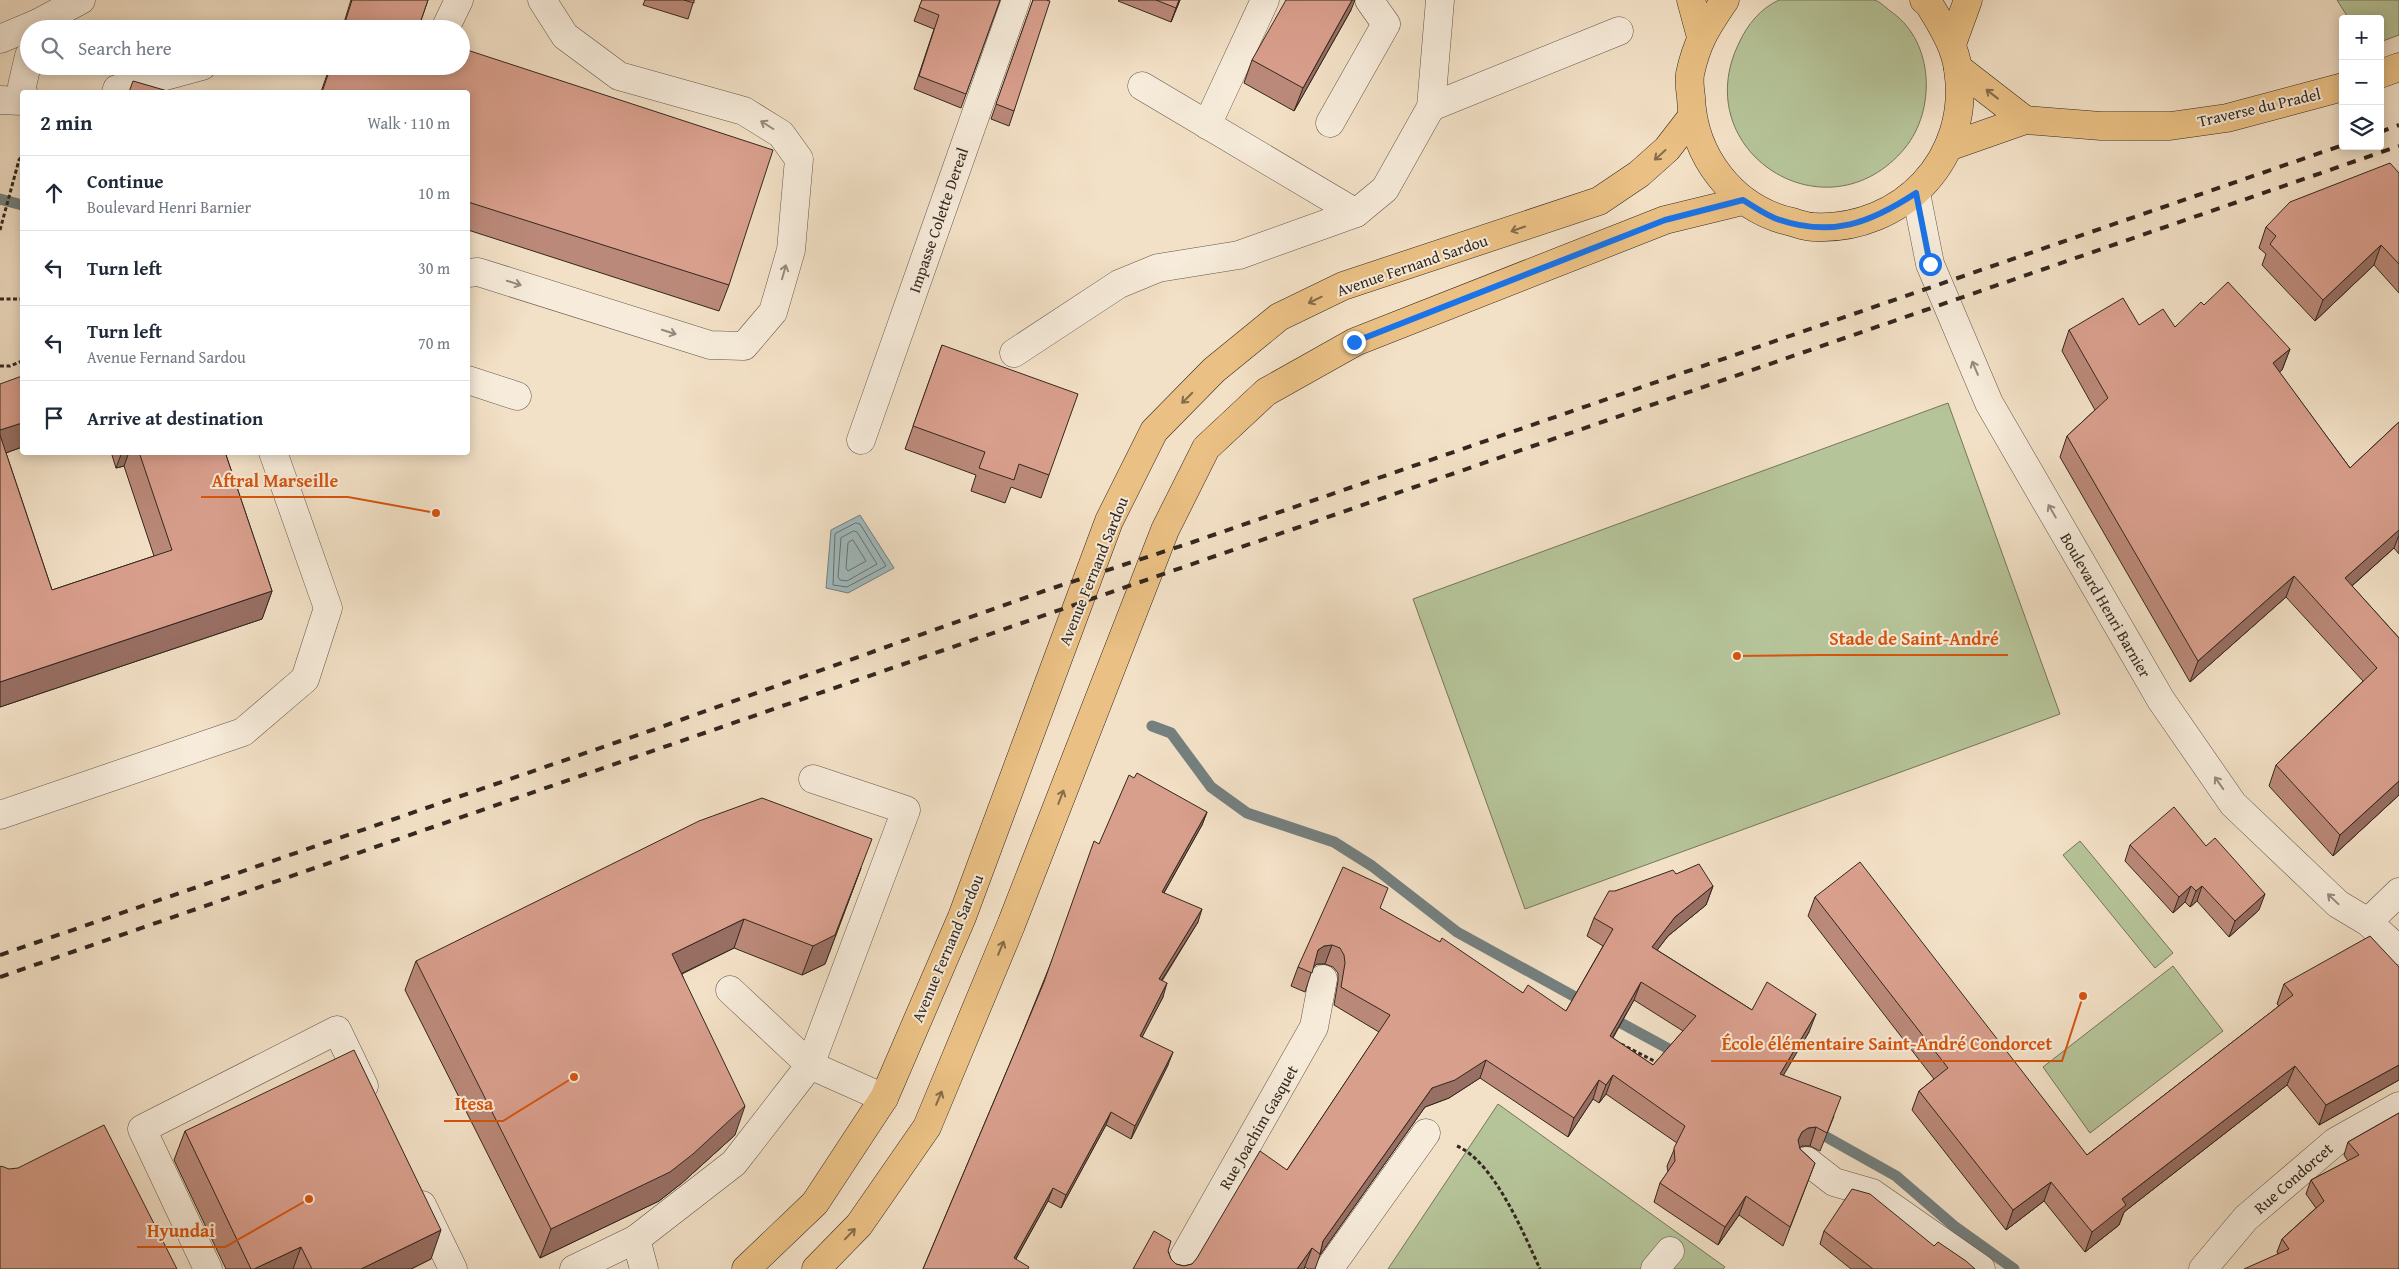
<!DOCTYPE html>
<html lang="en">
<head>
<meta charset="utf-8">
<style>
  body { margin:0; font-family:"Gentium Book Plus",serif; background:#f2f2f3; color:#1f2937 }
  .controls { position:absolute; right:15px; top:15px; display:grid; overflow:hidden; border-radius:5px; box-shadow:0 2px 12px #0003 }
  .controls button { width:45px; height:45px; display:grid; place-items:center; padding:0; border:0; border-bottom:1px solid #e0e1e3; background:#fff; color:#1f2937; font:25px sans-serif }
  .stop { position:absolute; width:15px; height:15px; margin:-11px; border:4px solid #1a73e8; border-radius:50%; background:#fff }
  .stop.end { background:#1a73e8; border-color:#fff; box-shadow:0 1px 5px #0008 }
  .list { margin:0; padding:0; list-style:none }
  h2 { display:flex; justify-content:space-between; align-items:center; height:65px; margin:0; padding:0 20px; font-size:21px }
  h2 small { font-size:16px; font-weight:400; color:#747a83 }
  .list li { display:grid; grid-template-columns:32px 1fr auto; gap:15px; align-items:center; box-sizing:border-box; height:75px; padding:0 20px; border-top:1px solid #e0e1e3 }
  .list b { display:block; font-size:19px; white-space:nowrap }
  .list p { margin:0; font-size:16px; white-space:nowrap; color:#747a83 }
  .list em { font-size:16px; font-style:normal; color:#747a83 }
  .icon { flex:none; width:28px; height:28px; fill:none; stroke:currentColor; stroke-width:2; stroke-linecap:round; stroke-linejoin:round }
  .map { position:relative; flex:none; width:2399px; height:1269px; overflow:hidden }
  .search { position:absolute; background:#fff; box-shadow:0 2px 12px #0003; left:20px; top:20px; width:450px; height:55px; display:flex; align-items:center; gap:12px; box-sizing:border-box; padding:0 18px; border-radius:28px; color:#747a83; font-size:19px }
  .panel { position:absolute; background:#fff; box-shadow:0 2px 12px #0003; left:20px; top:90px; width:450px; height:365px; border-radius:5px }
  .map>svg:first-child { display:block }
</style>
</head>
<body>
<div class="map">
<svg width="2399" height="1269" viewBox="0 0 2399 1269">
  <rect width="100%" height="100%" fill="#f3e1c7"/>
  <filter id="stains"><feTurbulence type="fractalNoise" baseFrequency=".004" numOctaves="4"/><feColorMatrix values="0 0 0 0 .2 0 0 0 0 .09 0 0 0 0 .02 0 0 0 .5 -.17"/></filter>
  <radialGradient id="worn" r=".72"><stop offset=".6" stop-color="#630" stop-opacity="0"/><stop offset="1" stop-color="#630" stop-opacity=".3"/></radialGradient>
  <g fill="#b6c499" stroke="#74765c">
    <path d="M1779,0C1802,0 1825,0 1848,0C1856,0 1866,0 1874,0C1880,1 1887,9 1893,13C1934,43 1936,110 1905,148C1827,242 1686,151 1739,43C1747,25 1761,8 1779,0Z"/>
    <polygon points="2337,0 2399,0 2399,35 2380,42 2380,19 2349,19"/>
    <polygon points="1948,403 2060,714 1525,909 1413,599"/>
    <polygon points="2080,841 2173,953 2155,968 2063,855"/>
    <polygon points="2173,966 2223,1031 2090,1133 2043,1067"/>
    <polygon points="1498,1104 1725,1267 1723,1269 1388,1269"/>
  </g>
  <polygon fill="#a0bbc0" stroke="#748080" points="860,515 894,568 848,593 826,588 831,530"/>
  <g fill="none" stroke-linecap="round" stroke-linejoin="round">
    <g stroke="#6a7170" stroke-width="1">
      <polygon points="856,523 860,524 886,566 847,587 833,585 835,534"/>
      <polygon points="854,531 857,532 877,564 847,581 840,580 838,577 841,538"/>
      <polygon points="853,540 866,561 848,571 846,568 848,543"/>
    </g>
    <g stroke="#748080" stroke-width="11">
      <polyline points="0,199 22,205"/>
      <polyline points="1152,726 1171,733 1211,787 1247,813 1334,842 1372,866 1457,932 1588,1004"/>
      <polyline points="1608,1016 1680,1055"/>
      <polyline points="1814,1130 1896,1176 1954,1226 2014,1269"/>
    </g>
    <defs>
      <g id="minor">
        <polyline points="35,29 36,24 81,0"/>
        <polyline points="445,29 459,0"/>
        <polyline points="0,39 36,24"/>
        <polyline points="1142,86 1356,213 1385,189 1431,107 1440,0"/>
        <polyline points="23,92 22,86 29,56"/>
        <polyline points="116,92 117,89 202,66"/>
        <polyline points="0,100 22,101"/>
        <polyline points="1431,107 1619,31"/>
        <polyline points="1330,123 1386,24 1369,0"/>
        <polyline points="1207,125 1265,0"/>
        <polyline points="1916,193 1930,264 1989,403 2161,700 2233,804 2338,904 2368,922 2399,950"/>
        <polyline points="468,273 478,272 710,345 744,346 773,312 791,250 799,159 781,134 744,111 619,76 565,36 542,0"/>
        <polyline points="1014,353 1119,284 1158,268 1239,255 1356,213"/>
        <polyline points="468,380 517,396"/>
        <polyline points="861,440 1016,0"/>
        <polyline points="0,815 243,732 305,679 328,608 273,452"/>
        <polyline points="2368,922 2399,892"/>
        <polyline points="730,990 810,1065 884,1098"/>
        <polyline points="1807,1161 1834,1182 1872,1193 1981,1269"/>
        <polyline points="422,1205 453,1269"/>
        <polyline points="208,1269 142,1129 337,1030 364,1086"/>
        <polyline points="574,1269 636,1239"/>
        <polyline points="644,1269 636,1239 734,1163 810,1065 906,810 813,779"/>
        <polyline points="1177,1269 1314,1027 1323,979"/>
        <polyline points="1329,1269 1426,1133"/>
        <polyline points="1655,1269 1670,1251"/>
        <polyline points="2203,1269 2246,1218 2335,1142 2399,1106"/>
      </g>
      <g id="major">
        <polyline points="1691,0 1701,37"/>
        <path d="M1725,0C1707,27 1697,41 1690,74C1689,81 1690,90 1691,97C1693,156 1733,209 1792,222C1799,224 1807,227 1814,227C1902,231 1972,158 1958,69C1955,45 1941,25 1929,4L1924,0"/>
        <polyline points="1958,68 2025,120"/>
        <polyline points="2380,74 2399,67"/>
        <polyline points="1948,147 2025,120 2101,126 2170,126 2227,118 2343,87"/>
        <polyline points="746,1269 815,1203 884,1098 962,917 1109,521 1154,431 1214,370 1279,317 1343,286 1599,201 1639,174 1667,149 1691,118"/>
        <polyline points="816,1269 859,1225 927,1127 1011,925 1165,530 1206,448 1266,392 1355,342 1665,220 1743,201"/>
      </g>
      <polyline id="highway" points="1952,44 1968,0"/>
    </defs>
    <use href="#minor" stroke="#635649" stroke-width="29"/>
    <use href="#major" stroke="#33271f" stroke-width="29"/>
    <use href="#highway" stroke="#33271f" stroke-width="29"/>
    <g stroke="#33271f" stroke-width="3" stroke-dasharray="4 2.5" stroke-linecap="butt">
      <polyline points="0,230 19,160 22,156"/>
      <polyline points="0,299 22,299"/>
      <polyline points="0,366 10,366 22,361"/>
      <polyline points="1621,1044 1660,1064"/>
      <path d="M1457,1146C1494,1162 1523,1232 1540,1269"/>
    </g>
    <use href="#minor" stroke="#f7ecdb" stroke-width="28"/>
    <use href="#major" stroke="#eac084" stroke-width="28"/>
    <use href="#highway" stroke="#eac084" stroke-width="28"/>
    <g stroke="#33271f" stroke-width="4" stroke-dasharray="9 9" stroke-linecap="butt">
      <polyline points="2380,132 2399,125"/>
      <polyline points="0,955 658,728 1044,591 1193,542 2343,145"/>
      <polyline points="0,977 2399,146"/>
    </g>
  </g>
  <g fill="#bb8979" stroke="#33271f" fill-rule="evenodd">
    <polygon points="351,0 428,0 418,29 342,29"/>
    <polygon points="645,0 694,0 688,19 643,5"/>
    <polygon points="922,0 1000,0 961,108 914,89 934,29 914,21"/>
    <polygon points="1033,0 1014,111 1009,126 991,119"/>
    <polygon points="1119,0 1180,0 1171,22 1118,1"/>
    <polygon points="1351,10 1294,111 1244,83 1252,60"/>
    <polygon points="330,66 461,66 729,285 719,311 468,230 468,92 321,92"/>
    <polygon points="2399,173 2399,293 2374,265 2315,321 2262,265 2266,254 2259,248 2266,227"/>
    <polygon points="2204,305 2290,349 2282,370 2279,372 2350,468 2399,422 2399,554 2394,548 2352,586 2399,638 2399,795 2333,856 2269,786 2276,765 2363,681 2286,597 2190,682 2060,457 2067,436 2095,410 2062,351 2069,330 2139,325 2175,327"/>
    <polygon points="942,345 1049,475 1041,498 1011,487 1005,503 971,491 976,475 905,449"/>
    <polygon points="0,384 22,447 6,453 52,590 154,556 124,466 116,468 111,452 225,452 272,591 262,619 0,707"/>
    <polygon points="1207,812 1202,825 1164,893 1198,922 1162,981 1163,997 1142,1036 1168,1065 1131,1139 1106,1125 1061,1208 1048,1201 1016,1259 923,1269 1019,1042 1099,844"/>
    <polygon points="2130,845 2259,910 2229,937 2197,901 2190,907 2185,902 2173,913 2125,861"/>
    <polygon points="861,868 825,964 802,975 734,948 682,974 735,1135 682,1183 659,1201 540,1258 405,990 416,961"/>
    <path d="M1676,874L1713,886L1706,905L1668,936L1657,950L1752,1010L1809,1032L1783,1075L1834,1116L1820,1151L1810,1146H1802L1799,1148L1815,1163L1783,1246L1739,1215L1718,1245L1654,1202L1660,1183L1668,1172L1667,1166L1677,1143L1606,1094L1599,1103L1593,1099L1568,1137L1480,1078L1449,1098L1425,1107L1320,1255L1315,1269H1308L1305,1267L1304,1269H1133L1168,1251L1171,1259L1176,1264L1184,1266L1192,1264L1287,1170L1379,1032L1334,1005L1338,981V973L1333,967L1325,964H1317L1313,967L1305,992L1291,986L1298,967L1381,909L1523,993L1566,1011L1603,946L1587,936L1594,918L1615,891ZM1634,1000L1683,1031L1653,1065L1613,1038Z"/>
    <polygon points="1815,897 2087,1155 2279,1006 2277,1004 2284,984 2399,967 2399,1080 2319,1125 2287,1085 2124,1212 2119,1225 2085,1252 2044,1201 2006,1230 1912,1110 1919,1091 1934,1079 1808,916"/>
    <polygon points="2399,1113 2399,1269 2278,1254 2277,1252 2282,1239 2316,1208 2306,1194 2311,1180 2348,1161 2344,1155 2348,1142"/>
    <polygon points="185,1131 431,1259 411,1269 226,1269 174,1160"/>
    <polygon points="1824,1231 1934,1246 1975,1269 1851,1269 1820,1244"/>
  </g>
  <g fill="#986f63" stroke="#33271f">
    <polygon points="1179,0 1180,0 1171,22 1176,8"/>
    <polygon points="1352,0 1355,0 1351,10 1294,111 1303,88"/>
    <polygon points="2381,245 2374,265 2315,321 2323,300"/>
    <polygon points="2290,349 2282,370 2265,384 2273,363"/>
    <polygon points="22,423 22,447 0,455 0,430"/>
    <polygon points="122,452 129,452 124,466 116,468"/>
    <polygon points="2399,530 2399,535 2394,548 2337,599 2345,578"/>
    <polygon points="2294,576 2286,597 2190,682 2198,661"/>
    <polygon points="272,591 262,619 0,707 0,682"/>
    <polygon points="2399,781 2399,795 2333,856 2340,835"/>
    <polygon points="1207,812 1202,825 1157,905 1162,892"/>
    <polygon points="861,868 825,964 802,975 813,946"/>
    <polygon points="1713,886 1706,905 1668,936 1645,966 1652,947 1675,917"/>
    <polygon points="2191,886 2185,902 2173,913 2179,897"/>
    <polygon points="2202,886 2197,901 2190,907 2196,891"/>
    <polygon points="2265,894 2259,910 2229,937 2235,921"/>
    <polygon points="1202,909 1198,922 1154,992 1159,979"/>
    <polygon points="744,919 734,948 662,983 672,954"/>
    <polygon points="1332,945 1325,964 1317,964 1312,968 1318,950 1324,946"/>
    <polygon points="1641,982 1634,1000 1603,1054 1610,1036"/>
    <polygon points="1167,983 1163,997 1136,1049 1140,1036"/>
    <polygon points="1816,1014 1809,1032 1773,1093 1780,1074"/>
    <polygon points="1173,1052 1168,1065 1131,1139 1135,1126"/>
    <polygon points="1486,1060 1480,1078 1449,1098 1425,1107 1320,1255 1323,1241 1432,1088"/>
    <polygon points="2399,1065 2399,1080 2319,1125 2326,1105"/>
    <polygon points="2295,1066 2287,1085 2124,1212 2119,1225 2085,1252 2092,1232 2122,1199"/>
    <polygon points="1613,1075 1606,1094 1599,1103 1606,1085"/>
    <polygon points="1599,1080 1593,1099 1568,1137 1574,1118"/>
    <polygon points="745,1106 735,1135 682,1183 659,1201 540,1258 551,1229"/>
    <polygon points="1111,1112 1106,1125 1061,1208 1066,1195"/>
    <polygon points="1816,1127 1810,1146 1802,1146 1795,1151 1798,1140 1802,1132 1808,1128"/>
    <polygon points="2051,1182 2044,1201 2006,1230 2013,1210"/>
    <polygon points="1053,1188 1048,1201 1010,1269 1014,1258"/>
    <polygon points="1746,1196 1739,1215 1718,1245 1725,1227"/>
    <polygon points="441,1230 431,1259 411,1269 361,1269"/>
    <polygon points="301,1247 293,1269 254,1269"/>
    <polygon points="1312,1248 1304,1269 1297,1269"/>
  </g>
  <g fill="#d99f8d" stroke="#33271f" fill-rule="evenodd">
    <polygon points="352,0 428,0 418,29 343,29"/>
    <polygon points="684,0 694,0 694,3"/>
    <polygon points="922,0 1000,0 966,94 919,76 939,15 919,7"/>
    <polygon points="1033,0 1046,0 1050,1 1014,111 996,104"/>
    <polygon points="1156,0 1179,0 1176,8"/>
    <polygon points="1286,0 1352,0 1303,88 1252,60"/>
    <polygon points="461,48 773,150 729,285 468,202 468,92 322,92 331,66 461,66"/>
    <polygon points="133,81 171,92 129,92"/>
    <polygon points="2390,163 2399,173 2399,264 2381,245 2323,300 2270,244 2276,236 2266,227 2290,202"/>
    <polygon points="2228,282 2290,349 2273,363 2350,468 2399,422 2399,530 2345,578 2399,638 2399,781 2340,835 2276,765 2377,668 2294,576 2198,661 2067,436 2108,398 2069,330 2123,298 2139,325 2163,309 2175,327 2201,302 2204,305"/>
    <polygon points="942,345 1078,394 1049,475 1019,464 1014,480 979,468 985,452 913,426"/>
    <polygon points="22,376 22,423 0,430 0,384"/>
    <polygon points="0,435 52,590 172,550 139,452 225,452 272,591 0,682"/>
    <polygon points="1137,773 1207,812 1162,892 1202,909 1159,979 1167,983 1140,1036 1173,1052 1135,1126 1111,1112 1066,1195 1053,1188 1014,1258 1029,1267 1028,1269 923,1269 1019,1042 1044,982 1094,841 1099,844 1129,775 1134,778"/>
    <polygon points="762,798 872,839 835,935 813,946 744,919 672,954 745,1106 693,1154 670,1172 551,1229 416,961 699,821"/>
    <polygon points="2174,807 2206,846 2215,838 2265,894 2235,921 2202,886 2196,891 2191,886 2179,897 2130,845"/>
    <polygon points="1860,862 2087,1155 2293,995 2284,984 2370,936 2399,967 2399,1065 2326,1105 2295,1066 2122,1199 2126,1205 2092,1232 2051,1182 2013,1210 1919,1091 1948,1068 1815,897"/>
    <path d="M1699,864L1713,886L1675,917L1652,947L1752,1010L1767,982L1816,1014L1780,1074L1841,1097L1827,1133L1816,1127L1808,1128L1802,1132L1798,1140L1800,1149L1815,1163L1790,1227L1746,1196L1725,1227L1660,1183L1675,1161L1674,1148L1685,1126L1613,1075L1606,1085L1599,1080L1574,1118L1486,1060L1455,1080L1432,1088L1323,1241L1320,1254L1312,1248L1297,1269H1133L1154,1231L1171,1241L1168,1251L1171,1259L1176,1264L1184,1266L1192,1264L1197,1258L1260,1151L1287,1170L1390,1015L1341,987L1345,963L1344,955L1340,948L1332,945L1324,946L1318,950L1312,973L1298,967L1343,867L1388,888L1380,908L1440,942L1442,938L1523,993L1528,985L1566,1011L1613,929L1594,918L1609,891H1615L1673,870L1676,874ZM1641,982L1696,1016L1653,1065L1610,1036Z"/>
    <polygon points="354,1050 441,1230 361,1269 312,1269 301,1247 254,1269 251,1269 185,1131"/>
    <polygon points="2399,1113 2399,1269 2244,1269 2289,1249 2282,1239 2324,1201 2311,1180 2359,1155 2348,1142"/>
    <polygon points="104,1125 177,1269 0,1269 0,1167 1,1166 9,1169 18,1168"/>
    <polygon points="1852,1189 1870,1194 1934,1246 1938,1242 1966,1261 1975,1269 1873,1269 1824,1231"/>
  </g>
  <defs><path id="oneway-shaft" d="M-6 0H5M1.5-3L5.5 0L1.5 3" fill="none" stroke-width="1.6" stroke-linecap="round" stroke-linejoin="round" transform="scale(1.25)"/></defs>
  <g stroke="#856c4c">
    <use href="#oneway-shaft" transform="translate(1992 94) rotate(-142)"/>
    <use href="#oneway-shaft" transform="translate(1660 155) rotate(138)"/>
    <use href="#oneway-shaft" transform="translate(1518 229) rotate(161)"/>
    <use href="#oneway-shaft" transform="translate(1315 300) rotate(154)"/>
    <use href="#oneway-shaft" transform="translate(1187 398) rotate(135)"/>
    <use href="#oneway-shaft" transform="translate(1061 797) rotate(-69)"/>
    <use href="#oneway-shaft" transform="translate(1001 948) rotate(-67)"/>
    <use href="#oneway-shaft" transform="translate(939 1098) rotate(-67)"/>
    <use href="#oneway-shaft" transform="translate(850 1234) rotate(-46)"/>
  </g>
  <g stroke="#958a7d">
    <use href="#oneway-shaft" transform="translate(767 125) rotate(-148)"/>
    <use href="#oneway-shaft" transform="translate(784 272) rotate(-74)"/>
    <use href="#oneway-shaft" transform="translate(514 283) rotate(18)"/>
    <use href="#oneway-shaft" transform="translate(669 332) rotate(18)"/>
    <use href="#oneway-shaft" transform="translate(1975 368) rotate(-113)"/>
    <use href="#oneway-shaft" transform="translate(2052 511) rotate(-120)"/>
    <use href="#oneway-shaft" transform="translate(2219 783) rotate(-125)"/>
    <use href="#oneway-shaft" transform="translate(2333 899) rotate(-137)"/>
  </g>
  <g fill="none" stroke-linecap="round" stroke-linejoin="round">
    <path stroke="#1a73e8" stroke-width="6" d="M1354,342L1665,220L1743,200C1754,207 1766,215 1777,219C1832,238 1870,223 1916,193L1930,264"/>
  </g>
  <g text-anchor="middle" stroke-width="4" stroke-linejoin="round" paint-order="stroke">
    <g font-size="16" fill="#33271f" stroke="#f7ecdb">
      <text transform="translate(2259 107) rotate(-13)" y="6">Traverse du Pradel</text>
      <text transform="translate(938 220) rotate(-71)" y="6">Impasse Colette Dereal</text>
      <text transform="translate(1412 265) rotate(-19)" y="6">Avenue Fernand Sardou</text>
      <text transform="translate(1093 571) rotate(-68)" y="6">Avenue Fernand Sardou</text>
      <text transform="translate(2106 605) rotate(60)" y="6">Boulevard Henri Barnier</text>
      <text transform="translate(947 948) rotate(-67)" y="6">Avenue Fernand Sardou</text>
      <text transform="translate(1258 1127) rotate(-60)" y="6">Rue Joachim Gasquet</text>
      <text transform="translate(2293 1178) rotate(-41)" y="6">Rue Condorcet</text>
    </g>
  </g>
  <path fill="none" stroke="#d6540e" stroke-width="2" d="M436 513L348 497H201M1737 656L1819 655H2008M2083 996L2062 1061H1711M574 1077L503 1121H444M309 1199L225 1247H137"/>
  <g fill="#d6540e" stroke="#f7ecdb" stroke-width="2">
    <circle cx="436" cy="513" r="5"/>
    <circle cx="1737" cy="656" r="5"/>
    <circle cx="2083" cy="996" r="5"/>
    <circle cx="574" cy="1077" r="5"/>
    <circle cx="309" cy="1199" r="5"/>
  </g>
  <g font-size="18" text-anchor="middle" font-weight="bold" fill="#d6540e" stroke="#f7ecdb" stroke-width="4" stroke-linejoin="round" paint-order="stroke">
    <text x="275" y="487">Aftral Marseille</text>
    <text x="1914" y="645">Stade de Saint-André</text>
    <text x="1887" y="1050">École élémentaire Saint-André Condorcet</text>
    <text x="474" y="1110">Itesa</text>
    <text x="181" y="1237">Hyundai</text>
  </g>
  <rect width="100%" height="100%" filter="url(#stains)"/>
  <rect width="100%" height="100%" fill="url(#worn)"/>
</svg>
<div class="controls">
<button>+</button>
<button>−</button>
<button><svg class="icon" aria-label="layers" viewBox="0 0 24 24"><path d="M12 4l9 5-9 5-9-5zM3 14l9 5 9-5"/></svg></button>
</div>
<div class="stop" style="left:1930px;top:264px"></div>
<div class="stop end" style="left:1354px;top:342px"></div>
<div class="search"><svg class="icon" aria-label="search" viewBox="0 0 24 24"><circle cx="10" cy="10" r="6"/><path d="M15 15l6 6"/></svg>Search here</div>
<section class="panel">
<h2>2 min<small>Walk · 110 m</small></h2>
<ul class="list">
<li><svg class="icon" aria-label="ahead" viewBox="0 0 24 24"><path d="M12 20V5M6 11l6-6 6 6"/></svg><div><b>Continue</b><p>Boulevard Henri Barnier</p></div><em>10 m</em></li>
<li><svg class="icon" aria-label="left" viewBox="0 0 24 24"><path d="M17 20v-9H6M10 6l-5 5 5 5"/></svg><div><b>Turn left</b></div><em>30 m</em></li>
<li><svg class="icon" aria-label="left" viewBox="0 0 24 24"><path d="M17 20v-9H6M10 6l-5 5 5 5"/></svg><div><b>Turn left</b><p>Avenue Fernand Sardou</p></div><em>70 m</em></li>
<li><svg class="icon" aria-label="arrive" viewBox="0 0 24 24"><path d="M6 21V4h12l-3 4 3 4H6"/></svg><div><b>Arrive at destination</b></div></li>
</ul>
</section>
</div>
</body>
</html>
